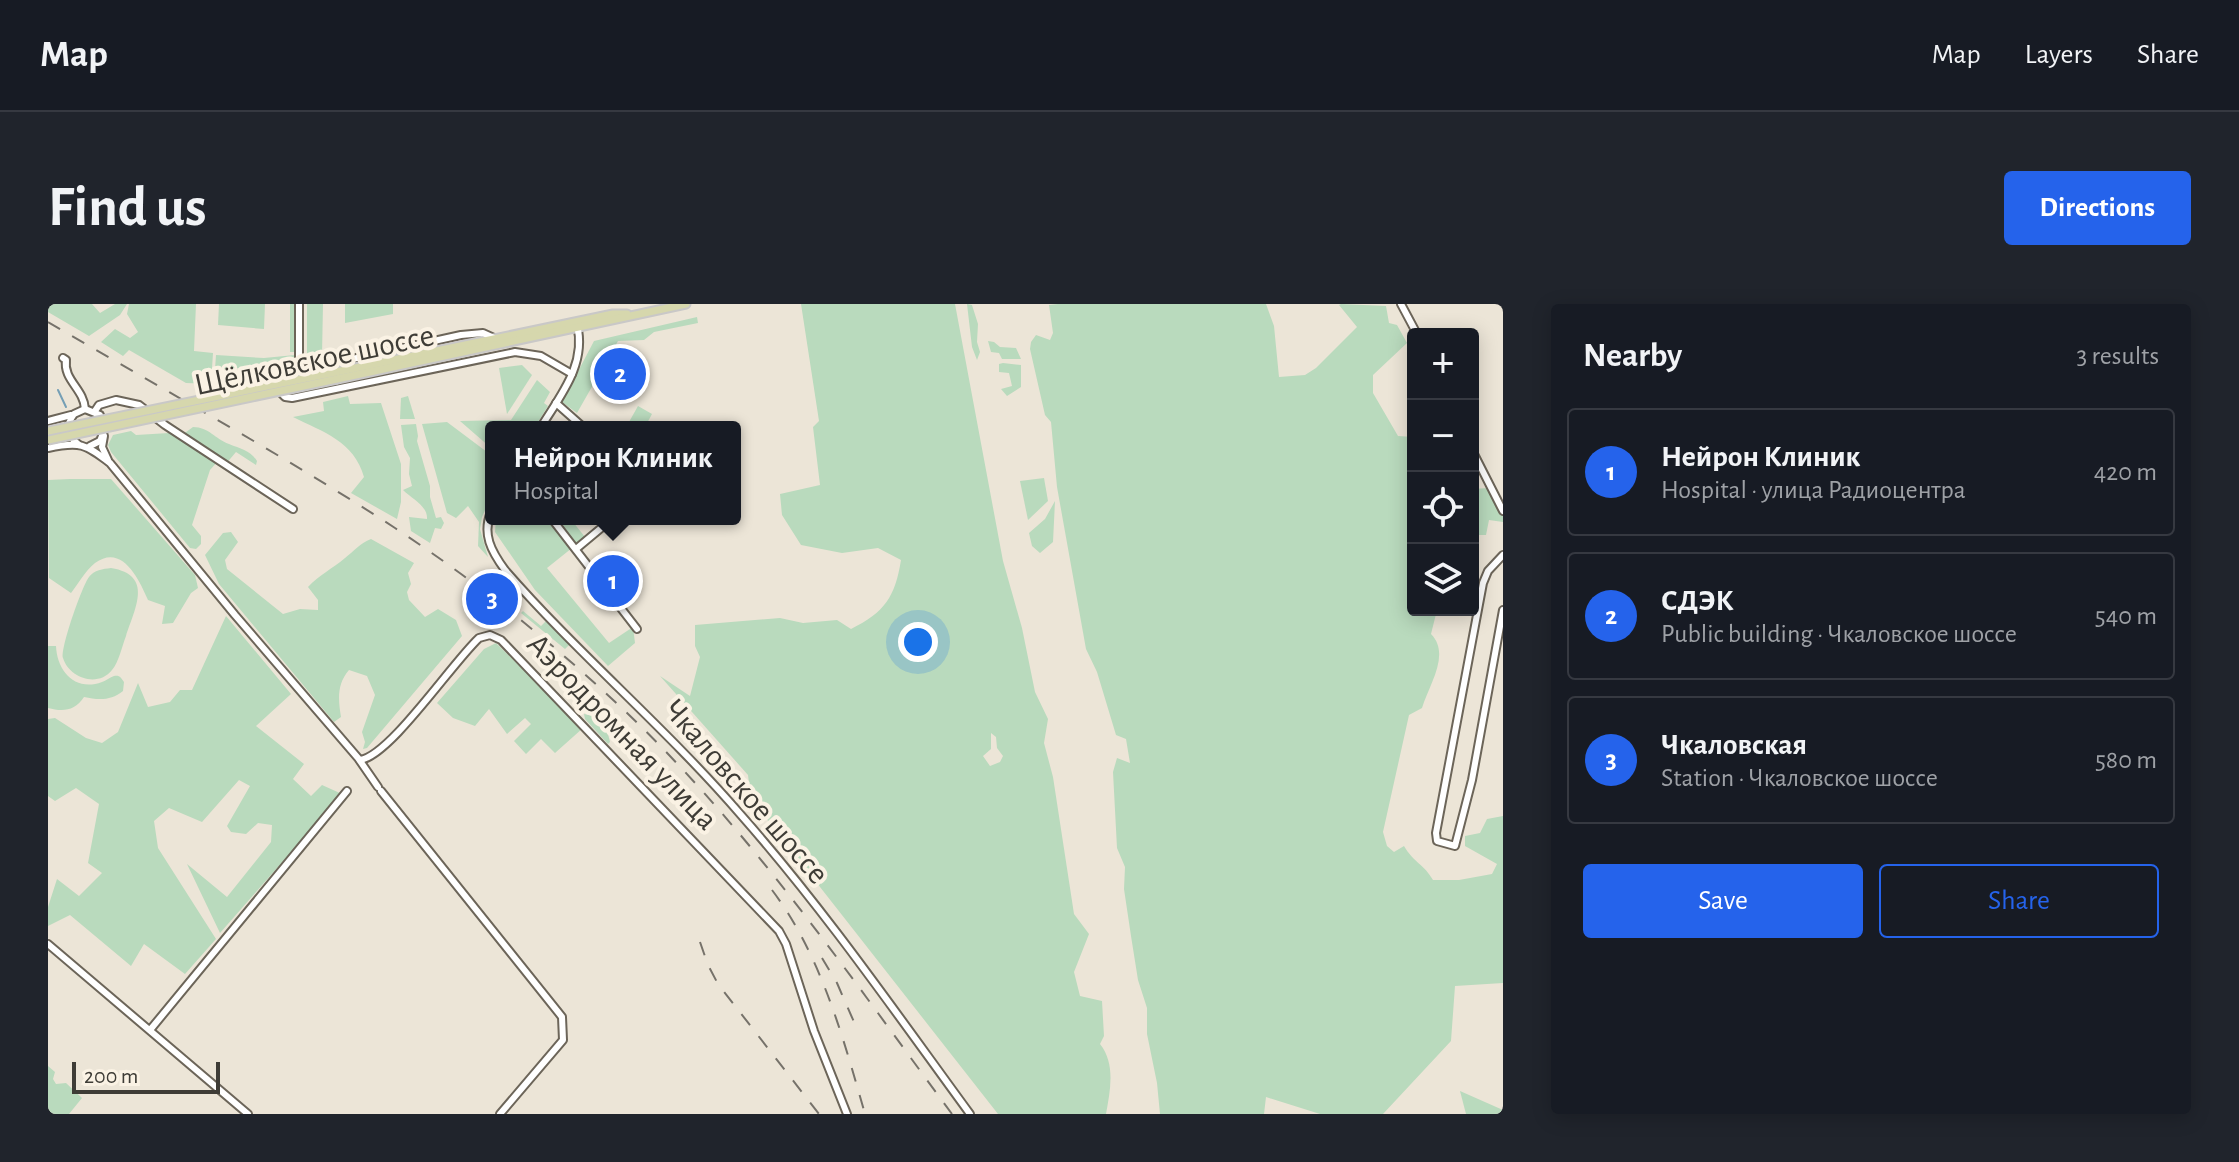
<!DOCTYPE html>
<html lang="en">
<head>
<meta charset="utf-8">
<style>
  body { margin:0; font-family:"Alegreya Sans",sans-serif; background:#20242c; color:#f1f3f6 }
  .controls { position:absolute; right:24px; top:24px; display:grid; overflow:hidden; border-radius:8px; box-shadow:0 4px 20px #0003 }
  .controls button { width:72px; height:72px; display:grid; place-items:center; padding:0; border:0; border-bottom:2px solid #363941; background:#171b24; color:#f1f3f6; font:40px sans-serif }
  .scale { position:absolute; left:24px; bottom:20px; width:148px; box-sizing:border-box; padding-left:8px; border:4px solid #3e3c36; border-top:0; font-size:22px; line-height:28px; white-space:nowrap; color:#3e3c36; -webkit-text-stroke:6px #faf2e4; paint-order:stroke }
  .you { position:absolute; left:870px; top:338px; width:28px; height:28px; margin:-20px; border:6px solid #fff; border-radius:50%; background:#1a73e8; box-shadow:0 0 0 12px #1a73e833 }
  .badge { display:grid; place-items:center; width:52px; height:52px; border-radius:50%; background:#2563eb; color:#fff; font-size:26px; font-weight:700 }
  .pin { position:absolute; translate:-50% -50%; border:4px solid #fff; box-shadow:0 2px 8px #0006 }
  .popup { position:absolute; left:437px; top:117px; width:256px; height:104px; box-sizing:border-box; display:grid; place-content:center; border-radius:8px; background:#171b24; filter:drop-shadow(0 2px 6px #0005); font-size:26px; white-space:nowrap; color:#9ea1a6 }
  .popup b { font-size:30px; color:#f1f3f6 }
  .popup::after { content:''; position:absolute; left:50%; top:100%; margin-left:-16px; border:16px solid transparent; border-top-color:#171b24 }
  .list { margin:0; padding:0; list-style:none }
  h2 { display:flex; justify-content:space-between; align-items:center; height:104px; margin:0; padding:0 32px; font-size:34px }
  h2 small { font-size:26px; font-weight:400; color:#9ea1a6 }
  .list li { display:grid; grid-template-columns:52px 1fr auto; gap:24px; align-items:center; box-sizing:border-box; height:128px; margin:0 16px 16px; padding:0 16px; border:2px solid #363941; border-radius:8px }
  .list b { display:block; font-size:30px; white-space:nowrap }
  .list p { margin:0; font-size:26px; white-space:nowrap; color:#9ea1a6 }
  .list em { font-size:26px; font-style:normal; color:#9ea1a6 }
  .actions { display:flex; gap:16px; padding:24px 32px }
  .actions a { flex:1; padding:18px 0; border:2px solid #2563eb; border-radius:8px; text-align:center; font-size:28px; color:#2563eb }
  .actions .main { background:#2563eb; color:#fff }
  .icon { flex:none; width:44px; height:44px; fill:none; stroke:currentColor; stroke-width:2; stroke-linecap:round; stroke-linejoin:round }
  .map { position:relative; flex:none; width:1455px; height:810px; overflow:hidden; border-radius:8px }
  header { display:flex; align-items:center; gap:48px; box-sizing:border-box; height:112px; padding:0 40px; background:#171b24; border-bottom:2px solid #363941 }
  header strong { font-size:38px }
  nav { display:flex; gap:44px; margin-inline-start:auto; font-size:28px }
  .intro { display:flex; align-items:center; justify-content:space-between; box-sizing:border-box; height:192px; padding:0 48px }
  h1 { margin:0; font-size:56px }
  .button { padding:20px 36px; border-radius:8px; background:#2563eb; color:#fff; font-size:28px; font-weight:700 }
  main { display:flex; gap:48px; padding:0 48px }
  aside { flex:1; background:#171b24; border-radius:8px; box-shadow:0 4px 20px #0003 }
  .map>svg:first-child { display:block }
</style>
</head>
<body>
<header>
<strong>Map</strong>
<nav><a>Map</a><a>Layers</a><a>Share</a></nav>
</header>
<div class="intro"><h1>Find us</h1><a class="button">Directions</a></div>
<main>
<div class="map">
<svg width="1455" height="810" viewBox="0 0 1455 810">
  <rect width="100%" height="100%" fill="#ece5d7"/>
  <g fill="#b9dabd" fill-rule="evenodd">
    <polygon points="0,0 44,0 52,9 67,0 79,0 72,11 41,32 0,8"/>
    <polygon points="81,0 148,0 146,47 165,49 163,80 138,79 81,46 75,52 53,38 67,25 82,34 90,28 79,10"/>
    <polygon points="171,0 217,0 216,25 170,21"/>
    <polygon points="242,0 248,0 247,48 242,48"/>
    <polygon points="259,0 275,0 274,51 259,54"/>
    <polygon points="297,0 345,0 345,10 297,19"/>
    <path d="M753,0H907L955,257L974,324L987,388L1000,415L996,439L1005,473L1026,610L1041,630L1026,668L1032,692L1054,697L1056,732L1052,740C1068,760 1062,787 1058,810H950L703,495L700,471L612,372L642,392L652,353L647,342V321L732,314L755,319L789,316L803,325C837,308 847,293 853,256L830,244L794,249L753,241L734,211L732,190L772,181L765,123L771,117ZM943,429L948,433L949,444L955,452L952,458L942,462L935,452L943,445Z"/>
    <polygon points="919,0 924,1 930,20 929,38 932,48 929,56 924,43"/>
    <path d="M1010,0H1218L1226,22L1231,73L1257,71L1268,64L1309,23L1291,1L1293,0L1338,2L1341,19L1349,21L1359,39L1325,71V89L1350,132L1365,133V306H1389L1383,330C1403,350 1381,381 1374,404L1361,411L1335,528L1339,542L1346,548L1356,542C1366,559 1376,560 1385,576H1411L1444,570L1449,560L1417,542V532L1432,529L1439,515L1455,512V679L1407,682L1403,737L1335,810H1272L1218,793L1216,810H1112L1109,779L1099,730V704L1090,676L1083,632L1076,585L1077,563L1069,544L1065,468L1069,454L1082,459L1078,435L1068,431L1049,368L1038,345L1009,183L1003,118L997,111L982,45L983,38L988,31L1002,36L1005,29L1001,1Z"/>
    <polygon points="649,13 650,19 606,28 596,36 570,37 529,109 514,98 546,37"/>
    <polygon points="940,37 946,38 952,43 968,44 973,55 954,55 951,49 943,48"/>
    <polygon points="168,51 216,54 247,51 247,62 167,65"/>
    <polygon points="955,59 973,61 973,83 959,92 953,85 964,82 961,69 951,68 951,60"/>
    <polygon points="474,61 484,71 459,110 451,64"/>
    <polygon points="489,76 502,88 496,99 500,102 487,123 443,123 443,144 412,117 463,116"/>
    <path d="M300,92L302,100L333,99L353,160V198L349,215L303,189L316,173C306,137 275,128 245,113L276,107L275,98Z"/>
    <polygon points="360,92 367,115 352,115 353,94"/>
    <polygon points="590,102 604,110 597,123 590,123 581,118"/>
    <polygon points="399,118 443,151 443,193 434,213 432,225 440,253 430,242 431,218 420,202 408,214 399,209 374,120"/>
    <path d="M368,120L370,132L369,137L382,182V193L388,214L393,213L396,219L393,225L387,224L382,239L363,227L361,213L379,215C380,202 364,195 355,186L364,182L361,170L362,154L356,143L353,121Z"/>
    <path d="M145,123C161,123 167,135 181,140C193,145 202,146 209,157L208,161L188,148L177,161L170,157L162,166L144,221L153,232V240L148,245L142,244L63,148L60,141L65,131L83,127L88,131L121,129L134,131Z"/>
    <polygon points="996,174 1000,197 980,216 972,177"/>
    <path d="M22,175H63L147,271L150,284L143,289L125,319L114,320L117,302L100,296C91,275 74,239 47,259C37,267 30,280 23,289L1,274L0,176Z"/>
    <polygon points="1440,184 1455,210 1455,218 1441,216 1438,231 1427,231 1425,235 1425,185"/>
    <polygon points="1007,197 1005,238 992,249 984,242 981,229 997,215"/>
    <polygon points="448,215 501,215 524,244 499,264 561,339 585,323 587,339 560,362 487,286 447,228"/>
    <polygon points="511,215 528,215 525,218 537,233 528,241"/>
    <path d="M183,228L190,238L177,256L179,265L235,310L252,305L270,306V296L260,283C271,271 284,265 297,254C306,247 312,239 323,235L366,259L360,269L363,280L359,288L361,296L377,313L390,305L408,316L414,332L319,444L315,445L317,438L314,428L327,391L319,372L301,366C289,380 290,395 293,413L286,418L171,280L157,251L175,229Z"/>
    <path d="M63,264C106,271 87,304 78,332C74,342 71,358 64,366C50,384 21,374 15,354C12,345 34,282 41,273C46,266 55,265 63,264Z"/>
    <polygon points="475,307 493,322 499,316 523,339 517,345 473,309"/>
    <polygon points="178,312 243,390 208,422 256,460 245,475 263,492 274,481 294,490 172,629 139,560 179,593 223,538 224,521 210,519 198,530 183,528 179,522 202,482 191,476 154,518 121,504 106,517 110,544 168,635 137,670 96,640 83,662 22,611 0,622 0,603 9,575 31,592 54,569 40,559 51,500 28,484 7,497 0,492 0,415 7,414 38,434 54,439 70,428 90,379 100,403 122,398 132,386 144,386"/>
    <polygon points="448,339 535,424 507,449 493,435 478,450 466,437 483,420 477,414 459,430 441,405 427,422 405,414 389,399 436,345"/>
    <path d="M0,342H8C9,367 27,388 54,378C58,377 62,373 66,372C72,371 73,374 76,378L75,387C63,397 50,396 36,393C27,407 15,408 0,404Z"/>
    <path d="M536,410C551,412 559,424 562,438L560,440L537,415Z"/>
    <polygon points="0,762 7,768 5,775 8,780 18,779 34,794 21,810 0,810"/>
    <polygon points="1412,787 1455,806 1455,810 1418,810"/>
  </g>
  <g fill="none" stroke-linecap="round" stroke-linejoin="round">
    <polyline stroke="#759fb5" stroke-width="2" points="10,86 18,103"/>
    <defs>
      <g id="minor">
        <polyline points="251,0 251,67"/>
        <polyline points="1353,0 1369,30"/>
        <polyline points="446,34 435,29 413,31 241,69 231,78 231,87 237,93 244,94 467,48 493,52 524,70"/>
        <path d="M15,54L18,56C15,76 36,85 37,105"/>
        <polyline points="206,80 214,74 231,78"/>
        <polyline points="508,99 535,123"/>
        <polyline points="47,107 51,101 68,96 91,101 117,121 245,205"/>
        <polyline points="0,117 23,111"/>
        <path d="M493,123C512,92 539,60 529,21"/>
        <polyline points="56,132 54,143 60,156"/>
        <path d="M31,141C19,132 17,122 26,110L37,105L52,111L57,124L52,137L42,142"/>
        <path d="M0,144C32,137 37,140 62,159L187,311L310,454L330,483"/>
        <polyline points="1425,148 1455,207"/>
        <path d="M443,208C434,230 443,247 457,266C531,351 619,425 693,511C776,605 848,709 922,810"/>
        <polyline points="504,215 589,325"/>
        <polyline points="528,245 564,215"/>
        <polyline points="1455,251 1440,267 1435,279 1388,529 1389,537 1407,542 1424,476 1455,306"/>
        <path d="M312,456C342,452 404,359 431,334L442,331L453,336L731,627L738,640L766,727L799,810"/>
        <polyline points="333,487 514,713 515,736 452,810"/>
        <polyline points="0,640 200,810"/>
        <polyline points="102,726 299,487"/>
      </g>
      <g id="major">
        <polyline points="288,68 565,10 579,10"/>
        <polyline points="289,75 638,0"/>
      </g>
    </defs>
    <use href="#minor" stroke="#6c6559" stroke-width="10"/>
    <use href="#major" stroke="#c9c8c7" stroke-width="11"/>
    <use href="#minor" stroke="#fff" stroke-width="6"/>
    <use href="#major" stroke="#d6d7ad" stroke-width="7"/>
    <g stroke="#76726a" stroke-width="2" stroke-dasharray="14 14" stroke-linecap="butt">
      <path d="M0,18C116,86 235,151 347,224C429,278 506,340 577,407C703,527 801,671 904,810"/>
      <path d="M724,586C773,651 795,733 817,810"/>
      <polyline points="652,638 660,661 670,680 771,810"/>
      <polyline points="774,654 789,679 806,718"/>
    </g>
    <defs>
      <g id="major-bridge">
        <polyline points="0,127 288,68"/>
        <polyline points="0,136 289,75"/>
      </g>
    </defs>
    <use href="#major-bridge" stroke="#c9c8c7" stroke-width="11" stroke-linecap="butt"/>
    <use href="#major-bridge" stroke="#d6d7ad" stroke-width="7"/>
  </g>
  <g text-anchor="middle" stroke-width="8" stroke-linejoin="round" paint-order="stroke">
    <g font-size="32" fill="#3e3c36" stroke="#faf2e4">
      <text transform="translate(266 55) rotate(-12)" y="11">Щёлковское шоссе</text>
      <text transform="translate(575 427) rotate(46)" y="11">Аэродромная улица</text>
      <text transform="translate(699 487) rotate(49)" y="11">Чкаловское шоссе</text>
    </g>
  </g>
</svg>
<div class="controls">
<button>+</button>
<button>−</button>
<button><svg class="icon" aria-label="locate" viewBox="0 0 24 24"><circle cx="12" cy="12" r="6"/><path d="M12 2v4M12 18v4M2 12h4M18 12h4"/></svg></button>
<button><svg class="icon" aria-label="layers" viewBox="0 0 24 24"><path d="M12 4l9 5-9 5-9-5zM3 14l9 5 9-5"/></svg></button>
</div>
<div class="scale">200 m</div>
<div class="you"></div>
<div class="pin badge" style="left:565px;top:277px">1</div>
<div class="popup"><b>Нейрон Клиник</b>Hospital</div>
<div class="pin badge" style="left:572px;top:70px">2</div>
<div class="pin badge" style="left:444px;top:295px">3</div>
</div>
<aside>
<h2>Nearby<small>3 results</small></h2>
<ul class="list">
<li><span class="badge">1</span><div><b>Нейрон Клиник</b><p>Hospital · улица Радиоцентра</p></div><em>420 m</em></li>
<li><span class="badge">2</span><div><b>СДЭК</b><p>Public building · Чкаловское шоссе</p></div><em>540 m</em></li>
<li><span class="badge">3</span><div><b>Чкаловская</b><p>Station · Чкаловское шоссе</p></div><em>580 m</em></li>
</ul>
<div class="actions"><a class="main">Save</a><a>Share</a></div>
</aside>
</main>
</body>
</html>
